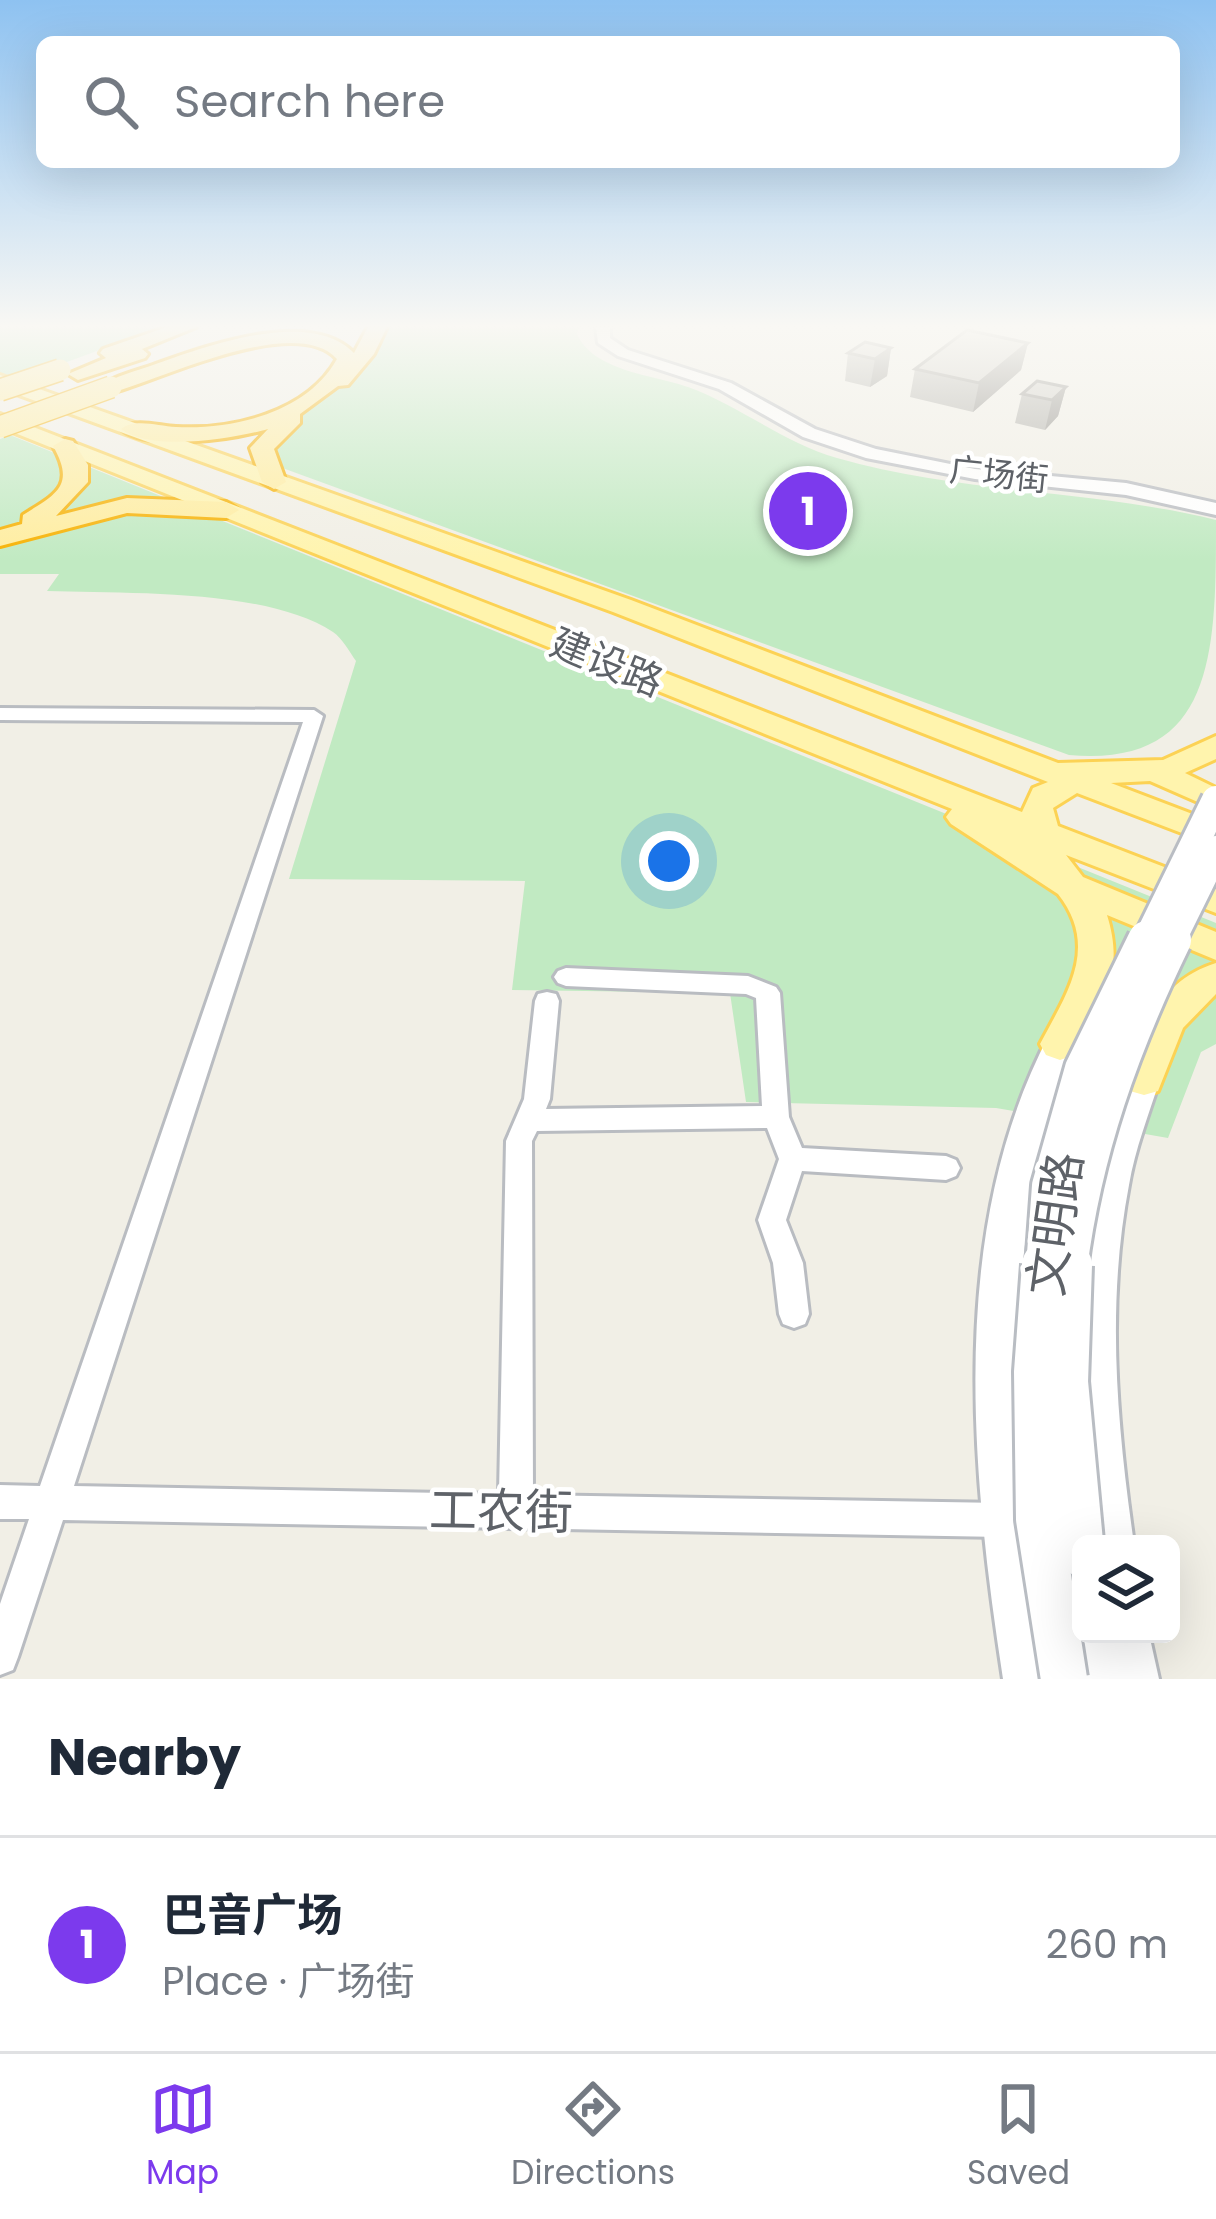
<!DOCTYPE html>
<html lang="en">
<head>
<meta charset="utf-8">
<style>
  body { margin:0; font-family:Poppins,"Noto Sans SC",sans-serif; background:#f2f2f3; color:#1f2937 }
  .controls { position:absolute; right:36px; bottom:36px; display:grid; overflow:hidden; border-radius:18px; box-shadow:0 12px 48px #0002 }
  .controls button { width:108px; height:108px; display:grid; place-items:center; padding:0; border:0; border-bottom:3px solid #e0e1e3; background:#fff; color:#1f2937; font:60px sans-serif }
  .you { position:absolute; left:669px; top:861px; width:42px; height:42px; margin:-30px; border:9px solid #fff; border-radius:50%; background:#1a73e8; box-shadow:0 0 0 18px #1a73e833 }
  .badge { display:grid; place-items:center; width:78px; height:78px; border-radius:50%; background:#7c3aed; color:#fff; font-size:39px; font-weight:700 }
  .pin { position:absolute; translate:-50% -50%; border:6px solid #fff; box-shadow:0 3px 12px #0006 }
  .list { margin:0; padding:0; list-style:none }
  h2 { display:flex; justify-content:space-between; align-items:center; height:156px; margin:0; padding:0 48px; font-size:51px }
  h2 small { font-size:39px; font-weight:400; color:#747a83 }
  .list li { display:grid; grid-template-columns:78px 1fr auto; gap:36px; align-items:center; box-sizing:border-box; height:216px; padding:0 48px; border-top:3px solid #e0e1e3 }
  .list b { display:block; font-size:45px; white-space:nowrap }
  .list p { margin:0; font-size:39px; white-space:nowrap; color:#747a83 }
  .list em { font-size:39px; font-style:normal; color:#747a83 }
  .icon { flex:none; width:66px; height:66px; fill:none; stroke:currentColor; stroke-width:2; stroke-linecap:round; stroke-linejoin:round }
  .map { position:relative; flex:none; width:1216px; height:1679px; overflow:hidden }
  .search { position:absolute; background:#fff; box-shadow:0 12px 48px #0002; left:36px; right:36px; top:36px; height:132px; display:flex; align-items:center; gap:30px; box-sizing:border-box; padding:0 42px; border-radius:18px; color:#747a83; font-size:45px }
  .sheet { height:372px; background:#fff }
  nav { display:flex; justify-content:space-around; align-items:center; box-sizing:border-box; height:168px; border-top:3px solid #e0e1e3; background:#fff; font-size:33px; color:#747a83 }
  nav a { display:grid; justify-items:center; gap:6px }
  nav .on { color:#7c3aed }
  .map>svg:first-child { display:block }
</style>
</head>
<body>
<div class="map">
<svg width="1216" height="1679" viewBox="0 0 1216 1679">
  <rect width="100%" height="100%" fill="#f1efe6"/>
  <g fill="#c1eac2">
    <polygon points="0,327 162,327 18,380 0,374"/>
    <path d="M386,327H579L577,334C593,371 653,375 688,387C740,406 784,443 837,458C961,494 1091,489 1216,520C1216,651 1216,768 1069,755L277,466L268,454L287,427L362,368Z"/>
    <path d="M10,435L1216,923V1044L1201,1052L1168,1138L996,1108L746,1102L730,993L512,990L525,881L289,879L356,661C349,651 342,638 333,632C265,588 127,594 47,591L59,574H0V439Z"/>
  </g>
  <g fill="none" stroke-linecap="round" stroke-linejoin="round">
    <defs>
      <polygon id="minor" points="0,708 314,710 323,716 74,1486 499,1494 506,1141 524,1099 535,1001 538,994 547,992 556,994 559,1001 550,1099 546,1109 762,1106 756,998 746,994 566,986 558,983 554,977 558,971 566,968 748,976 776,987 780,993 789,1117 802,1148 946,1156 956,1160 960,1168 956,1176 946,1180 802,1171 786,1220 803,1263 809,1314 805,1324 794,1328 783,1324 779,1314 773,1263 758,1220 779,1159 767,1128 537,1131 532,1141 533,1495 1002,1503 1014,1508 1019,1520 1014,1532 1002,1537 63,1520 18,1657 13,1670 0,1675 0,1604 29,1519 0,1519 0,1485 40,1486 303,722 0,720"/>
      <g id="tertiary">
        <polygon points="596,327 610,327 610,338 628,350 731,383 815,429 876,449 975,469 1126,483 1216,503 1216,515 1126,495 975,479 866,458 803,437 719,389 618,356 598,343"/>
        <path d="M1060,1031L1071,1035L1076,1044C993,1262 1011,1455 1051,1679H1003C971,1470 947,1230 1049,1035Z"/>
        <path d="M1144,1066L1156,1070L1160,1079C1149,1114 1135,1149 1129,1185C1106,1305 1117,1425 1134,1544H1090C1075,1424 1068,1304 1093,1185C1101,1148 1116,1114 1128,1079L1132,1070Z"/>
        <polygon points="1103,1634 1149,1634 1159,1679 1111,1679"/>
      </g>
      <polygon id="secondary" points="1081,1614 1081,1634 1121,1634 1131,1679 1077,1679 1069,1634"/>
      <g id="primary">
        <path d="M0,375L631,600L1058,763L1163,760L1216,736V759L1185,773L1216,788V810L1150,781L1111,783L1216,823V846L1077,793L1053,808L1058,826L1216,887V913L1066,855L1083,877L1216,932V960L1107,915C1126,976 1101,1002 1074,1055L1060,1060L1046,1055L1040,1044C1067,993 1100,947 1058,894L951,824L946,817L952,809L0,427V414L1022,812L1033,788L1048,782L613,612L0,388Z"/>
        <path d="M1216,963V994L1183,1028L1158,1091L1144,1095L1130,1091L1124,1079C1141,1028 1161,980 1216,963Z"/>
      </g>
      <g id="trunk">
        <polygon points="167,327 196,327 142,349 148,354 145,358 78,380 68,374 106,358 100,353 103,349"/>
        <path d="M368,327H387L374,354L348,385L338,386L300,414V423L274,449L286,482L274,489L262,482L250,448L268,429C233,439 151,452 121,429C135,418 158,426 176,427C232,430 307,413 337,359C295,313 160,380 111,393L100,387C114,376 136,371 153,365C204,347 310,307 354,353Z"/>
        <path d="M65,439L73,441L88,465V482L56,516L127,498L226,502L239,510L226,518L127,513L0,546V530L22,524L23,515C56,494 76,486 53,446Z"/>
      </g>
    </defs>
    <use href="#minor" stroke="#b9bcc1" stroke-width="6"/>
    <use href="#tertiary" stroke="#b9bcc1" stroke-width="6"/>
    <use href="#secondary" stroke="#b9bdc3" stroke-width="6"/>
    <use href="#primary" stroke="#fcd254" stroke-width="6"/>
    <use href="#trunk" stroke="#f7b100" stroke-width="6"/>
    <use href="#minor" fill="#fff" fill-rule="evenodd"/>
    <use href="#tertiary" fill="#fff" fill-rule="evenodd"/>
    <use href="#secondary" fill="#fff" fill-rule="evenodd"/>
    <use href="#primary" fill="#fff4ad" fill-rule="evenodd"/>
    <use href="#trunk" fill="#ffed9e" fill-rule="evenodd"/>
    <defs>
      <g id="secondary-bridge-far2">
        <polyline points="1146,943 1216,800"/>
        <polyline points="1170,943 1216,850"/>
      </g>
      <g id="secondary-bridge-far1">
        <polyline points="1045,1268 1051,1186 1084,1069 1147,940"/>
        <path d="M1068,1268C1083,1150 1120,1047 1172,940"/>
      </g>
      <g id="secondary-bridge">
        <polyline points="1045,1265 1037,1372 1039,1519 1064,1679"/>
        <polyline points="1069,1265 1065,1382 1081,1553"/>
      </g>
      <g id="trunk-bridge">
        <polyline points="0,390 60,370"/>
        <polyline points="0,427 111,387"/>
      </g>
    </defs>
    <use href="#secondary-bridge-far2" stroke="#b9bdc3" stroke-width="34" stroke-linecap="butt"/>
    <use href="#secondary-bridge-far1" stroke="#b9bdc3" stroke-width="44" stroke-linecap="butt"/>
    <use href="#secondary-bridge" stroke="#b9bdc3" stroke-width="52" stroke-linecap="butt"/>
    <use href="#trunk-bridge" stroke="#f7b100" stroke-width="24" stroke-linecap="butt"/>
    <use href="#secondary-bridge-far2" stroke="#fff" stroke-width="28"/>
    <use href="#secondary-bridge-far1" stroke="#fff" stroke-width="38"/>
    <use href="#secondary-bridge" stroke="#fff" stroke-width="46"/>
    <use href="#trunk-bridge" stroke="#ffed9e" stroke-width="21"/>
  </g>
  <g fill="#afaea8">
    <polygon points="1028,343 1021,370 973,412 910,397 915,369"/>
    <polygon points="891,348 887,376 870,387 845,381 848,353"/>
    <polygon points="1066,387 1058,416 1045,430 1015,423 1022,394"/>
  </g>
  <g fill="#8f8d88">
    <polygon points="1028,343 1021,370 973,412 979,383"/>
    <polygon points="891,348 887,376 870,387 875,359"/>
    <polygon points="1066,387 1058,416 1045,430 1052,400"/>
  </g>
  <g fill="#cccac3" stroke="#8f8d88" stroke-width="3">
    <polygon points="967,330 1028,343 979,383 915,369"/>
    <polygon points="865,342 891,348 875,359 848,353"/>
    <polygon points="1037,381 1066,387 1052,400 1022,394"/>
  </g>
  <linearGradient id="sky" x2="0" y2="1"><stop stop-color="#8ec2f1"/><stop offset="0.58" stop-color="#f9f8f4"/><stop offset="1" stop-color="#f9f8f4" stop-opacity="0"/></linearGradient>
  <rect width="1216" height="562" fill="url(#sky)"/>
  <g text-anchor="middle" stroke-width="9" stroke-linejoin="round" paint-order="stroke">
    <g font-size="33" fill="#5e6268" stroke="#fff">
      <text transform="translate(999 474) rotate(6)" y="12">广场街</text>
    </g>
    <g font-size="39" fill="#5e6268" stroke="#fff">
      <text transform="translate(607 662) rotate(22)" y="14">建设路</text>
    </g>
    <g font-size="48" fill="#5e6268" stroke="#fff">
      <text transform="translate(1055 1224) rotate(-82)" y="17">文明路</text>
      <text transform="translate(501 1511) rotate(1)" y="17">工农街</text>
    </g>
  </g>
</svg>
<div class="controls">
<button><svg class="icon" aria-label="layers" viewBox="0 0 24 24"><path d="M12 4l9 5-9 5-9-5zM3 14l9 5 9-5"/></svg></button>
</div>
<div class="you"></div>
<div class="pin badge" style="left:808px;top:511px">1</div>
<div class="search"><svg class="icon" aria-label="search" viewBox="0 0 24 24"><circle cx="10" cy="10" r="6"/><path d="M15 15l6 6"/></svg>Search here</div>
</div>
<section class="sheet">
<h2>Nearby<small></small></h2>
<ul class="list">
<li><span class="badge">1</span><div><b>巴音广场</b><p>Place · 广场街</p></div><em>260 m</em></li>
</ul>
</section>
<nav>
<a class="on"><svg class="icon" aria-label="map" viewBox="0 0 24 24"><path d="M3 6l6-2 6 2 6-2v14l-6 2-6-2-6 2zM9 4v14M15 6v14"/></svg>Map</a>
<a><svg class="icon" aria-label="directions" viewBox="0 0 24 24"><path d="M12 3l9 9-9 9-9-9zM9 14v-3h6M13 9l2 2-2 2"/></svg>Directions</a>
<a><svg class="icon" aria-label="saved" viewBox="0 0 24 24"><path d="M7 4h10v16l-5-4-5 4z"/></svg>Saved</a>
</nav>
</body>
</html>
